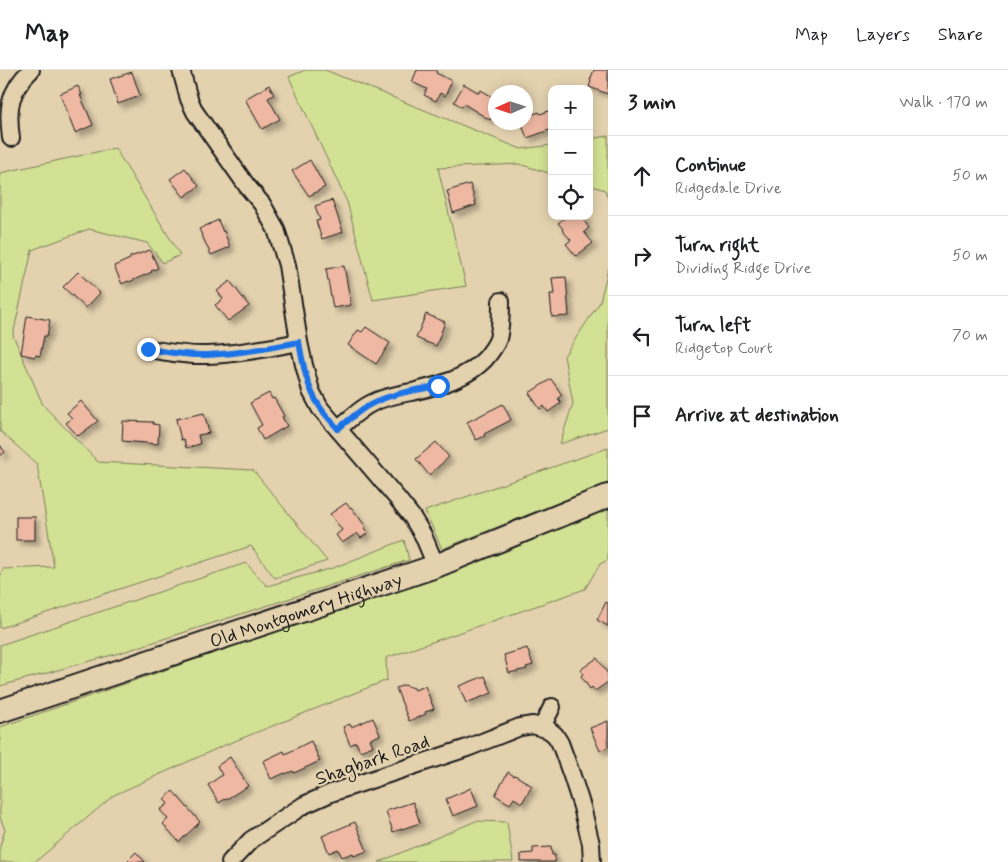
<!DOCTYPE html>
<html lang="en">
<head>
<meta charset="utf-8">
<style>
  body { margin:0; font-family:Mynerve,sans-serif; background:#f2f2f2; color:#202124 }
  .controls { position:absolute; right:15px; top:15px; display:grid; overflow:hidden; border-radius:10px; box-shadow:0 2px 12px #0003 }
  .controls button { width:45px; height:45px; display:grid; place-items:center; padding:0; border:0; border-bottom:1px solid #e0e0e0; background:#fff; color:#202124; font:25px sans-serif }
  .compass { position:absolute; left:488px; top:15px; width:45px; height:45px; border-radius:50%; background:#fff; box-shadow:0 2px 12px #0003; rotate:267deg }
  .stop { position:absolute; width:15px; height:15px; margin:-11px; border:4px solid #1a73e8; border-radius:50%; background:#fff }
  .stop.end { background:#1a73e8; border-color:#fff; box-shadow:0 1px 5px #0008 }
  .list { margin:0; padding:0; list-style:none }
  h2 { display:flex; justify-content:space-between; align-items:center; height:65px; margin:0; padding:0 20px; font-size:21px }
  h2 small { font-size:16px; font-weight:400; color:#757577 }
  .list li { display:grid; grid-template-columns:32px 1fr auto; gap:15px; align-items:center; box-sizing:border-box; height:80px; padding:0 20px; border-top:1px solid #e0e0e0 }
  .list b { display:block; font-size:19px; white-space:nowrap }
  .list p { margin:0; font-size:16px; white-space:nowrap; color:#757577 }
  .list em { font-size:16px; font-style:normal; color:#757577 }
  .icon { flex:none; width:28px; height:28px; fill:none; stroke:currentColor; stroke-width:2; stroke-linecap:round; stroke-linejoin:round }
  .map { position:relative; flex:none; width:608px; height:792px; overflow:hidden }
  header { display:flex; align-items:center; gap:30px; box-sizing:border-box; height:70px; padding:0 25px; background:#fff; border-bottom:1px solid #e0e0e0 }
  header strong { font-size:24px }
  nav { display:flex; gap:28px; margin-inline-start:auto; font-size:18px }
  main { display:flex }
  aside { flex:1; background:#fff }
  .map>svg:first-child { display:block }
</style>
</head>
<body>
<header>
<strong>Map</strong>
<nav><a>Map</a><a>Layers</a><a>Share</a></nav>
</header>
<main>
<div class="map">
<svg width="608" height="792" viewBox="0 0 608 792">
  <defs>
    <filter id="shadow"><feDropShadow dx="4.5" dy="4.5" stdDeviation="2.5" flood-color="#0004"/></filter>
  </defs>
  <rect width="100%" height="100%" fill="#e4d2af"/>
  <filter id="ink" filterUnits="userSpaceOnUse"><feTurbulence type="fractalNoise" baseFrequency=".02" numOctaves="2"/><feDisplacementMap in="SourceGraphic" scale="10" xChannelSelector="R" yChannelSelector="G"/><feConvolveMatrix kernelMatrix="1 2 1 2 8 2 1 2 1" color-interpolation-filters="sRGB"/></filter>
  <g filter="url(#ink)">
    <g fill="#d3e194" stroke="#787e58">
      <polygon points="305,0 325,0 521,79 552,75 552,104 519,94 438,98 466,216 373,230 347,132 289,7"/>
      <polygon points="608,66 608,129 605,120 589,115 589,69"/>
      <polygon points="115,78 180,185 163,193 147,173 89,159 32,180 13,265 43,335 98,392 253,400 327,491 275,508 251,476 0,558 0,507 3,499 54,497 37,394 0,361 0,103"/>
      <polygon points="608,199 608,358 560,374 573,333 564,286 600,232"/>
      <polygon points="608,378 608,413 442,479 425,441"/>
      <polygon points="608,436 608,490 600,494 585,519 386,588 387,610 225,675 114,725 35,792 0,792 0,776 5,760 0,747 0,657 411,515"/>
      <polygon points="404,470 409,490 123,582 0,616 0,575 246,493 267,516 333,498"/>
      <polygon points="476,751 507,752 513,792 379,792"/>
    </g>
    <g fill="#eeb8a2" stroke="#1c1c1c" filter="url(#shadow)">
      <polygon points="417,0 437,0 436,3 452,11 445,26 440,23 436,31 424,25 427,19 412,12"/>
      <polygon points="594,0 608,0 608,24 589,17 591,11 590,10"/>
      <polygon points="132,2 140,26 118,34 110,9"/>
      <polygon points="464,14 479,23 481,20 496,29 496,41 490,50 464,34 462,37 454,32"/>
      <polygon points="269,15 274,25 268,28 280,49 262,59 245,29"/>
      <polygon points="78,16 82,25 80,25 93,55 75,63 60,24"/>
      <polygon points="552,40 552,59 527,68 521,52 526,52 526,47 539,42 540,44"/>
      <polygon points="310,90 325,117 309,126 292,101"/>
      <polygon points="185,98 199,116 184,127 170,109"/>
      <polygon points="470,114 476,135 453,143 447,121"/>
      <polygon points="332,130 343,162 322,169 316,151 320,150 315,136"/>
      <polygon points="567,146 586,146 587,148 584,151 589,158 584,162 593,173 576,186 566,174 571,170 562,160 563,159 558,153"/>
      <polygon points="218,150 223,162 224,161 230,177 211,185 199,159"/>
      <polygon points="150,180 158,198 151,201 152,202 129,212 128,211 122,214 114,196 130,189 130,187"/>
      <polygon points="344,196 351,235 333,238 326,199"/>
      <polygon points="78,202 100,223 86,238 63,217"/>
      <polygon points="566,207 569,246 552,247 550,224 554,224 552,208"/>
      <polygon points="230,211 249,236 228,251 215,235 223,229 217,221"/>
      <polygon points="426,244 445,252 436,276 416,268"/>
      <polygon points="27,246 50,250 47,266 44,266 40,286 36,285 35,287 21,284"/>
      <polygon points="366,257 390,273 376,294 348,275 358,260 362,262"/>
      <polygon points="551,309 562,325 558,328 561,333 548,342 544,336 540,339 529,323"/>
      <polygon points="269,323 272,329 274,328 284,346 282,347 287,356 263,370 257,358 262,355 250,333"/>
      <polygon points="81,331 98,351 78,366 66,353 72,348 67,343"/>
      <polygon points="503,334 511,350 484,364 485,366 476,370 467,352"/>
      <polygon points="204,343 209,363 198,365 200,374 186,378 184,369 181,370 176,349"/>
      <polygon points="123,351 153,352 153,354 159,355 158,374 122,371"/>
      <polygon points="436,372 449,387 429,405 416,389"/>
      <polygon points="0,375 5,382 0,386"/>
      <polygon points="346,433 350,438 351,437 366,457 364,458 368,463 361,468 357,463 342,473 336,465 342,460 330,444"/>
      <rect x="16" y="447" width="19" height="23"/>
      <polygon points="606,532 608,533 608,556 597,550"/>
      <polygon points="527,578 533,595 526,597 527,599 509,603 504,585"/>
      <polygon points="597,588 608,604 608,612 595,621 592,617 590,619 581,606 583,604 580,600"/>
      <polygon points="485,606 492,623 466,633 459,616"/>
      <polygon points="404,615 414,618 415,620 425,616 434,639 425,642 426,644 409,651 396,618"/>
      <polygon points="373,648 380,665 370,669 373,676 360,681 356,672 350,675 343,657 350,654 351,657"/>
      <polygon points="608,651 608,677 600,681 590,658"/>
      <polygon points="311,671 320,691 294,703 293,701 285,704 285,703 271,709 263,691 284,681 285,684"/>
      <polygon points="230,687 248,716 225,730 224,729 219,733 208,715 222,705 217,696"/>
      <polygon points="508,702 514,706 515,705 532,716 522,733 514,728 510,734 495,725"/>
      <polygon points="471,718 478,736 453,746 446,729"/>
      <polygon points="173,721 200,752 179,772 163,754 168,749 160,740 168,734 164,729"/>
      <polygon points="413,732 420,753 393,762 386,741"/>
      <polygon points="355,752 367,781 354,786 353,783 342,787 338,779 329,783 322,766"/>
      <polygon points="551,777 552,785 555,785 555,792 521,792 521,784 533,783 533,778"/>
      <polygon points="136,782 145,792 126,792"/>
    </g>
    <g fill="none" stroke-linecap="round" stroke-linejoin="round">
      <defs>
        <g id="street">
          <polyline points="181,0 189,29 195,42 247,116 262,134 276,159 287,195 299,272 304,295 311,321 320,338 397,428 412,447 423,465 436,496"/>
          <path d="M11,68C7,39 9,21 31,0"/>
          <path d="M149,279C168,282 187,286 207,285C238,284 269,278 299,272"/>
          <path d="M338,359C349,350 359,339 372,333C385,326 401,324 416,321C441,315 467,308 485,289C490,283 495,277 498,269C501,257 501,244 501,231"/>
          <polyline points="542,657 552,637"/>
          <polyline points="230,792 251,770 275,754 304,735 331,723 467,678 520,657 533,655 549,660 555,665 560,673 572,706 582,737 591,774 592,792"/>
        </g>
        <g id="secondary">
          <path id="s1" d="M0,641L406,506L436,496L608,426"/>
        </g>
      </defs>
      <use href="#street" stroke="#1c1c1c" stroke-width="20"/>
      <use href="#secondary" stroke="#1c1c1c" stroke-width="26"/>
      <use href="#street" stroke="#e4d2af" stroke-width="16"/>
      <use href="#secondary" stroke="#e4d2af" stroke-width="22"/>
    </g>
  </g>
  <g fill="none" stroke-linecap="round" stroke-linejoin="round" filter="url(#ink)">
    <path stroke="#1a73e8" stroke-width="6" d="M148,279C168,282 187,286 207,285C238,284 269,278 299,272C303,295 307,318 320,337C325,345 332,352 338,359C349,350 360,339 373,333C393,323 417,320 438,316"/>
  </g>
  <g text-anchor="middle" stroke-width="4.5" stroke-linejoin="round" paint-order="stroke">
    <g font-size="19" fill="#1c1c1c" stroke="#e4d2af">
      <text dy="7" stroke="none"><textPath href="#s1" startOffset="322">Old Montgomery Highway</textPath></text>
      <text transform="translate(372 689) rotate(-19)" y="7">Shagbark Road</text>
    </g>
  </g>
</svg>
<div class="controls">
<button>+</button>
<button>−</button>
<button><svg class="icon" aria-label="locate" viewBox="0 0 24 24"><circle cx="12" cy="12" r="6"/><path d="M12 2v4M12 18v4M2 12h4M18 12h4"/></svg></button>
</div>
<svg class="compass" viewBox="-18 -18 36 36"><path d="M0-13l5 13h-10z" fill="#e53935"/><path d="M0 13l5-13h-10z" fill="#757577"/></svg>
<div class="stop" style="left:438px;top:316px"></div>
<div class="stop end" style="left:148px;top:279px"></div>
</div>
<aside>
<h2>3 min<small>Walk · 170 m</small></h2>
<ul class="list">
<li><svg class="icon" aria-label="ahead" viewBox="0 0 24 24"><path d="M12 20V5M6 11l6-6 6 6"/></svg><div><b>Continue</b><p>Ridgedale Drive</p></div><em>50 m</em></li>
<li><svg class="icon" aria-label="right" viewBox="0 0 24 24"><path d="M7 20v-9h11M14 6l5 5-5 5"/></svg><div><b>Turn right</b><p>Dividing Ridge Drive</p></div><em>50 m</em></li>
<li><svg class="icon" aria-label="left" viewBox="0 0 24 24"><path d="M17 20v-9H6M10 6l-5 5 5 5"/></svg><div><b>Turn left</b><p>Ridgetop Court</p></div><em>70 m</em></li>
<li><svg class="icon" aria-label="arrive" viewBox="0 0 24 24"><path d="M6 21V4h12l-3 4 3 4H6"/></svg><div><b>Arrive at destination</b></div></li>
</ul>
</aside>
</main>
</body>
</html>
